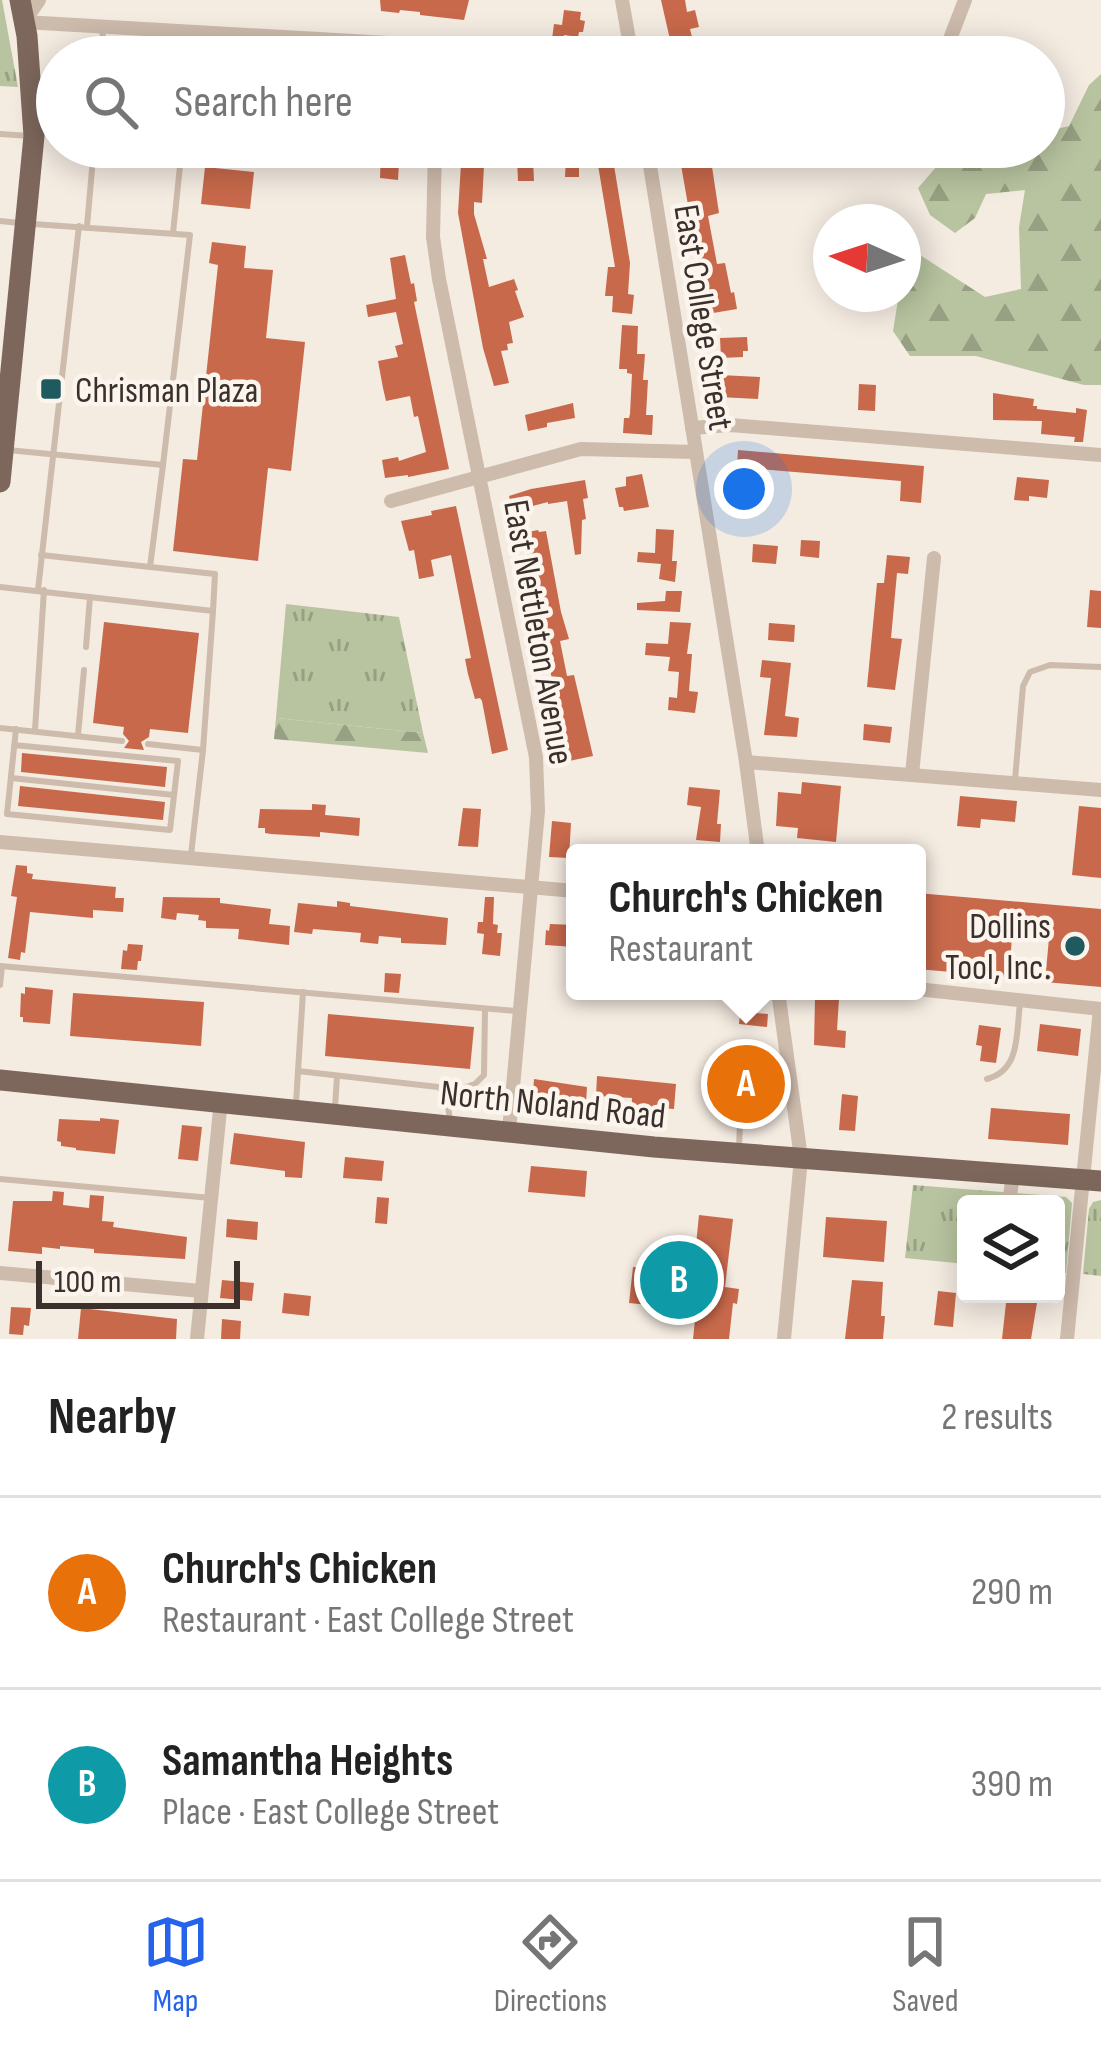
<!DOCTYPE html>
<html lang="en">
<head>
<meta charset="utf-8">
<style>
  body { margin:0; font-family:"Sofia Sans Condensed",sans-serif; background:#f2f2f2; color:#222 }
  .controls { position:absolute; right:36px; bottom:36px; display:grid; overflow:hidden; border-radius:12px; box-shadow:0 6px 30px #0003 }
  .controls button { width:108px; height:108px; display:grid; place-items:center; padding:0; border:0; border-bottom:3px solid #e0e0e0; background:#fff; color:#222; font:60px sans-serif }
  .compass { position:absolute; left:813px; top:204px; width:108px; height:108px; border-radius:50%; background:#fff; box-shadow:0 6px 30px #0003; rotate:273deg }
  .scale { position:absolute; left:36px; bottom:30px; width:204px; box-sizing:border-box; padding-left:12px; border:6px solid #3b302b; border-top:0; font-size:33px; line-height:42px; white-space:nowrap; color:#3b302b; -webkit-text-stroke:9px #fbf5ee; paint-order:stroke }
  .you { position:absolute; left:744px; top:489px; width:42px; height:42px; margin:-30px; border:9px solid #fff; border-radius:50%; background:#1a73e8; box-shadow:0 0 0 18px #1a73e833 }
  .badge { display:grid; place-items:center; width:78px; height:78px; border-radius:50%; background:#2563eb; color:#fff; font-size:39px; font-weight:700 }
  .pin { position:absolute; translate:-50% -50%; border:6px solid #fff; box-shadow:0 3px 12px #0006 }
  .popup { position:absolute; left:566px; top:844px; width:360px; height:156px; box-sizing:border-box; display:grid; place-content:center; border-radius:12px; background:#fff; filter:drop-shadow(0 3px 9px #0005); font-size:39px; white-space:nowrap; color:#767676 }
  .popup b { font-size:45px; color:#222 }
  .popup::after { content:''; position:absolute; left:50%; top:100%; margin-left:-24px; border:24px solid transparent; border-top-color:#fff }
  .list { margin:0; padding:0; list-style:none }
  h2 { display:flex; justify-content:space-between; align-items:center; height:156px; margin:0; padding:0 48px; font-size:51px }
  h2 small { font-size:39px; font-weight:400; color:#767676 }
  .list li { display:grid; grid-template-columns:78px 1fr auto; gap:36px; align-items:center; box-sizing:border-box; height:192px; padding:0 48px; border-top:3px solid #e0e0e0 }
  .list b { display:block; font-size:45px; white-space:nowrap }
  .list p { margin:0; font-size:39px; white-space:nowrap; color:#767676 }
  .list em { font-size:39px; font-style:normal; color:#767676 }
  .icon { flex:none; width:66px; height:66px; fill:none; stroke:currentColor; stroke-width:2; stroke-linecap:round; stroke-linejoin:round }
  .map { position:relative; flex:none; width:1101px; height:1339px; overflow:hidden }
  .search { position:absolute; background:#fff; box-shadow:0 6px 30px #0003; left:36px; right:36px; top:36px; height:132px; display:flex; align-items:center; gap:30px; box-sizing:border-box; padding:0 42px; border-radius:66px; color:#767676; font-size:45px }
  .sheet { height:540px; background:#fff }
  nav { display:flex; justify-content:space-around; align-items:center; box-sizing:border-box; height:168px; border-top:3px solid #e0e0e0; background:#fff; font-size:33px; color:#767676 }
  nav a { display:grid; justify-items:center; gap:6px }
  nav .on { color:#2563eb }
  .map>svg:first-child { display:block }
</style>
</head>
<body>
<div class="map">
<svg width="1101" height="1339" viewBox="0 0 1101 1339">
  <defs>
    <pattern id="grass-tufts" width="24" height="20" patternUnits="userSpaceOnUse" patternTransform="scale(3)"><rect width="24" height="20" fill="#b8c4a0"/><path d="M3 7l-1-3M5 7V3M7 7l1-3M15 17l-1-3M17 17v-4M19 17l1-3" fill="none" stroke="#97a083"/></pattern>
    <pattern id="forest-firs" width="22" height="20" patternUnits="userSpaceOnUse" patternTransform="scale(3)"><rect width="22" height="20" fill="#b8c4a0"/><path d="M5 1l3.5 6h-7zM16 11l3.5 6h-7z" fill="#97a083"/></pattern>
  </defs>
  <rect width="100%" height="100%" fill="#f4ebe1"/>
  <g fill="url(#grass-tufts)">
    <polygon points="0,0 2,0 18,87 0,86"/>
    <polygon points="286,604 399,617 423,733 276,718"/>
    <polygon points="913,1185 1066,1197 1072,1203 1066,1273 1056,1272 1056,1204 966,1204 966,1264 905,1258"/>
    <polygon points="1101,1200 1101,1276 1083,1274 1089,1209 1093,1202"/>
  </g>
  <g fill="url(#forest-firs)">
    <polygon points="1101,74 1101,385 1084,385 976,356 910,356 893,331 899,294 903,294 903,244 985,297 1021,289 1019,227 1025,190 986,194 975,218 955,233 930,215 918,188 937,166 984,156 1003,147 1044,147 1044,132 1069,126 1089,85"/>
    <polygon points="276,718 423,733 428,753 274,739"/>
  </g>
  <g fill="#c8694b">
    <polygon points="380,0 469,0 464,20 420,15 420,12 400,10 399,13 381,11"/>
    <polygon points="661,0 685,0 687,12 695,10 699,27 690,29 697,57 666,57 663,46 671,44"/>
    <polygon points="564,10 581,12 580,20 585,21 583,32 579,32 578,37 564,35 563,40 552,39 554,24 562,25"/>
    <polygon points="116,147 169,147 167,165 114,160"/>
    <polygon points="381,147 393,147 391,162 399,163 398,180 380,178"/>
    <polygon points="462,147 485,147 482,203 474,202 474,214 487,259 483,259 489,287 514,279 518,290 515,291 524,317 509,322 513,343 507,344 508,350 501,351 509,383 494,386 483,348 458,213"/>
    <polygon points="595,147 611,147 630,263 628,294 634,295 632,314 612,312 613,296 605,296 608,267 615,267"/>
    <polygon points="566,157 579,157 579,177 565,177"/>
    <polygon points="533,159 534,181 518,181 517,160"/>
    <polygon points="711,160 719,213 708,216 717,264 725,263 731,293 734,292 737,309 707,314 681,165"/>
    <polygon points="205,167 254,172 250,209 201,204"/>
    <polygon points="212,242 246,246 244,268 273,270 266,338 305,342 291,471 268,468 258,561 173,551 183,459 197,460 218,265 209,263"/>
    <polygon points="405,255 411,284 414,283 417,301 414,302 449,469 408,477 408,475 385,478 382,460 398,457 399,461 426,452 418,416 414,417 410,396 386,401 383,388 378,361 398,357 395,346 403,344 396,312 368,317 366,305 396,299 390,258"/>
    <polygon points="622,325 638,326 637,354 645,354 643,380 648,380 646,415 653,415 652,435 623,433 624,418 629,418 630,414 632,374 627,373 627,369 619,369"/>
    <polygon points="747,337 748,351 743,351 743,357 721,358 720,338"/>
    <polygon points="720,375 760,377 758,399 719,397"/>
    <polygon points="859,384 876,385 875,411 858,410"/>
    <polygon points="993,393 1034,399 1033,406 1037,406 1037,409 1076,413 1076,408 1087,410 1083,442 1074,442 1075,437 1041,434 1042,421 993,420"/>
    <polygon points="573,403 575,418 547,423 547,427 528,431 525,415"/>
    <polygon points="738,450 924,466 921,503 900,501 901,481 737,467"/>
    <polygon points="642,474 649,507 624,511 623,507 619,507 615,488 626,486 626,477"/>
    <polygon points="1017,477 1049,480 1047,498 1029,496 1029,501 1014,500"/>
    <polygon points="585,480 588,498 583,499 586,519 582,520 581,554 575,555 567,501 548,504 548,502 517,510 516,508 512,508 509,496 531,489"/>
    <polygon points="456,506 508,750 492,754 482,701 480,698 475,699 468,674 465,659 471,658 451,555 431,560 434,576 419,579 414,550 409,551 401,521 432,515 431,511"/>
    <polygon points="656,529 674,530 672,561 677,561 675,582 659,579 661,564 637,562 638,552 655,553"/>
    <polygon points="538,530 539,532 546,531 561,612 569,639 560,641 567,676 574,675 593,756 569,761 538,612 535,613 531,595 535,594 523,533"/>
    <polygon points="801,540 820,541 819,558 800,556"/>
    <polygon points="753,544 778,546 776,564 752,562"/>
    <polygon points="887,555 910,557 908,574 897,573 891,638 902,639 895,690 867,687 877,583 884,583"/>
    <polygon points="1090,590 1101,591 1101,628 1087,627"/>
    <polygon points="666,591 682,591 680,612 637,610 637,603 665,601"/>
    <polygon points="104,622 199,633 188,733 150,729 149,737 141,742 144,750 124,748 129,741 123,734 124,727 93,723"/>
    <polygon points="670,622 691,623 687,654 692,654 689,691 698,692 695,713 668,710 669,697 677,698 679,672 668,671 670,657 645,655 646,643 668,644"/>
    <polygon points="769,623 795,625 794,642 768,640"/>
    <polygon points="762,660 791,663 785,716 799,718 797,737 764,735 771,678 760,677"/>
    <polygon points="864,724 892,727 890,743 863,740"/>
    <polygon points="22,753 167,767 165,787 21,772"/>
    <polygon points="802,782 841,786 836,842 797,838 798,828 776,826 778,792 801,794"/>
    <polygon points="20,786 165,802 163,820 18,806"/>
    <polygon points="689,787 720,790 717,824 721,824 720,842 696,840 701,807 687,805"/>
    <polygon points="960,796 1017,801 1015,822 981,819 980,828 957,826"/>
    <polygon points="312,804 326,805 325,815 360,818 359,836 320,832 320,837 271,834 265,833 265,828 258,828 260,809 312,810"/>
    <polygon points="1079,806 1101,808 1101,878 1072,875"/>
    <polygon points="463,808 481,809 478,847 458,846"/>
    <polygon points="552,821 571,823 569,858 549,857"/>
    <polygon points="16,865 27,866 27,873 33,874 32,879 116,887 115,898 124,898 123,912 93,910 93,918 30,912 25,953 21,952 20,960 8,958 17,897 11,896"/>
    <polygon points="917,893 1101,909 1101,987 1045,982 1050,927 1013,924 1009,977 917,969"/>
    <polygon points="163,897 220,898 220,903 271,909 269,924 290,926 289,945 238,939 239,929 206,928 206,921 198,920 199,915 177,913 176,920 161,918"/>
    <polygon points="485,897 494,897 493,924 498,925 497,933 502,933 500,956 482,954 484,934 477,933 478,922 483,922"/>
    <polygon points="337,901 350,903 350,906 448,918 446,945 401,943 401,938 379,936 378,944 360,942 361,933 313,929 312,934 294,932 298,903 337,907"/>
    <polygon points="550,924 575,925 575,947 545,945 546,930 549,931"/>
    <polygon points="128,944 143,945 141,961 138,961 137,970 121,969 123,950 127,951"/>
    <polygon points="385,973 401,974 399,993 384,992"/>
    <polygon points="25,987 53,990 50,1024 23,1022 23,1017 20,1017 21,993 25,994"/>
    <polygon points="73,993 204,1002 201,1046 70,1036"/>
    <polygon points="815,998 839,999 837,1030 846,1031 845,1048 814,1045"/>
    <polygon points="741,1005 757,1006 756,1013 768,1014 767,1027 739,1024"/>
    <polygon points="328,1014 474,1027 470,1069 325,1056"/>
    <polygon points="1040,1024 1081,1029 1078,1056 1037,1051"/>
    <polygon points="979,1025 1001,1028 996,1063 980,1061 982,1046 976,1045"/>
    <polygon points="735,1071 759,1073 757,1097 733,1095"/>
    <polygon points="597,1076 676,1084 674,1109 647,1107 647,1116 631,1115 632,1098 596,1096"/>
    <polygon points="534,1079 587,1087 586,1103 550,1100 549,1110 532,1108"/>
    <polygon points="842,1094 858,1096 855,1131 839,1130"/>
    <polygon points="991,1108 1070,1114 1068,1145 988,1139"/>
    <polygon points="100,1118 119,1120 115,1154 76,1150 76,1148 61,1146 61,1142 57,1141 59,1119 100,1121"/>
    <polygon points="182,1125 202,1127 198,1161 178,1159"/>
    <polygon points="234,1133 305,1142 302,1178 285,1177 285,1171 230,1164"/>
    <polygon points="345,1157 384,1161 382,1181 343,1178"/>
    <polygon points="531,1166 587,1171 585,1197 528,1192"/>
    <polygon points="53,1191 64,1192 63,1205 89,1208 90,1195 104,1196 102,1221 114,1222 113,1227 187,1237 185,1259 94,1253 94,1249 60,1246 60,1249 42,1247 42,1254 8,1251 13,1201 52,1201"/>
    <polygon points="377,1197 389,1198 387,1224 375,1223"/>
    <polygon points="699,1215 733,1219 725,1287 739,1289 737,1304 733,1303 729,1339 693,1339 696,1310 629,1303 633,1267 693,1274"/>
    <polygon points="826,1217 887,1221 884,1262 823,1257"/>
    <polygon points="227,1219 258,1222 257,1240 226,1237"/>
    <polygon points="222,1280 254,1283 252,1301 220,1298"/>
    <polygon points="852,1280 883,1282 881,1316 885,1316 883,1339 845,1339"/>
    <polygon points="938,1291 956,1293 953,1327 934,1325"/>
    <polygon points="284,1293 311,1296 309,1316 282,1313"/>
    <polygon points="1007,1294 1038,1297 1031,1339 1002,1339"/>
    <polygon points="11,1307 31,1308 29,1326 24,1325 23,1335 9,1334"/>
    <polygon points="81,1308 177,1319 176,1339 78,1339"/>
    <polygon points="222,1319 241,1321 240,1339 221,1339"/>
  </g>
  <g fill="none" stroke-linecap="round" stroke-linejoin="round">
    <g stroke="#cdbbac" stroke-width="6">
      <polyline points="101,57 103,30"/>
      <polyline points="192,57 194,35"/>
      <polyline points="0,134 30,136"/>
      <polyline points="0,221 20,223"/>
      <polyline points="87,226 94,147"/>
      <polyline points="173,233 182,147"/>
      <polyline points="8,450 163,465 190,235 33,224"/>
      <polyline points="163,465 150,567 215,574 213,611"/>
      <polyline points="41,555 150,567"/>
      <polyline points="0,587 213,611 203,750 191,855"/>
      <polyline points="38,590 79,226"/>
      <polyline points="86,647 90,597"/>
      <polyline points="0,728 122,741"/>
      <polyline points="35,730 44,590"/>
      <polyline points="78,735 84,670"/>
      <polyline points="148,744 203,750"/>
      <path d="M14,745L178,761L170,830L7,814C10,785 13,757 16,729"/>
      <polyline points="11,778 174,795"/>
      <polyline points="1015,780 1023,686 1030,672 1050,665 1101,667"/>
      <polyline points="0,966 516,1011"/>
      <polyline points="0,985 2,966"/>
      <polyline points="298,1071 438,1087 446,1095 450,1119"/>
      <path d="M987,1079C1021,1070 1016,1033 1020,1004"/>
      <polyline points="445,1094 475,1084 484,1075 485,1009"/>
      <polyline points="296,1103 303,992"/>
      <polyline points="335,1108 337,1076"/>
      <path d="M740,1120L725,1107L728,1061L739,1055C762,1060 769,1058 775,1082"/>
      <path d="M739,1150L740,1120C761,1114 774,1105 775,1082H789"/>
      <polyline points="0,1179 211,1198"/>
    </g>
    <g stroke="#cdbbac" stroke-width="14">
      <polyline points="622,0 632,57"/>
      <polyline points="24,22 630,57"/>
      <polyline points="24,22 39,0"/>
      <polyline points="938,57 950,39 965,0"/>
      <polyline points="435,147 433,237 439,279 536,757 538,811 509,1131"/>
      <polyline points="647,147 746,762 758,853"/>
      <polyline points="648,154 677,147"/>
      <polyline points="692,428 730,425 1101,455"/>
      <polyline points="391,501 581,449 696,452"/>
      <polyline points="746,762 1101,790"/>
      <polyline points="912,774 934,558"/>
      <polyline points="0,842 575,891"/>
      <polyline points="917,989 1101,1009"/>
      <polyline points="778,991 801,1158 784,1339"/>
      <polyline points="1009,1204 1013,1174"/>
      <polyline points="0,1273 201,1291"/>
      <polyline points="197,1339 221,1100"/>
      <polyline points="1067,1339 1100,1009"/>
    </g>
    <g stroke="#7d675c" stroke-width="21">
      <polyline points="0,482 34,136 27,36 20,0"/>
      <polyline points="0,1080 654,1147 1101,1181"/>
    </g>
  </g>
  <g fill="#1f5a5e" stroke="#fbf5ee" stroke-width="4.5">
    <rect x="39" y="377" width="24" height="24" rx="6"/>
    <circle cx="1075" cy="946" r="12"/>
  </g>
  <g text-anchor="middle" stroke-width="9" stroke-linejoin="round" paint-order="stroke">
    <g font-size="36" fill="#3b302b" stroke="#fbf5ee">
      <text transform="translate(705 317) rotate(81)" y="13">East College Street</text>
      <text transform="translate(540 632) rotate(80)" y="13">East Nettleton Avenue</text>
      <text transform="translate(553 1103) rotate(6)" y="13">North Noland Road</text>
    </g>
    <g font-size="36" fill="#3b302b" stroke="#fbf5ee" text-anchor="start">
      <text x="75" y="402">Chrisman Plaza</text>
      <text x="1051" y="938" text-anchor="end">Dollins<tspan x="1051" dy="41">Tool, Inc.</tspan></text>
    </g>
  </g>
</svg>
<div class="controls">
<button><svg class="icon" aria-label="layers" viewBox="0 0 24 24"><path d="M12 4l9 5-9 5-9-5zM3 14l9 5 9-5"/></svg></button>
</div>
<svg class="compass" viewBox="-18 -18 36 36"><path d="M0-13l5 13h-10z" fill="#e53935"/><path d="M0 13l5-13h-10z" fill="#767676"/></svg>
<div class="scale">100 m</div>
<div class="you"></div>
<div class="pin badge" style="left:746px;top:1084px;background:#e8710a">A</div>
<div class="popup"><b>Church's Chicken</b>Restaurant</div>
<div class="pin badge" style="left:679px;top:1280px;background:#0f9aa8">B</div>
<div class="search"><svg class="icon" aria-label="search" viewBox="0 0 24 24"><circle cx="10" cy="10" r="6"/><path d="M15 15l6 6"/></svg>Search here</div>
</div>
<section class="sheet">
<h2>Nearby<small>2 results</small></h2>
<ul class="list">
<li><span class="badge" style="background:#e8710a">A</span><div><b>Church's Chicken</b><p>Restaurant · East College Street</p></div><em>290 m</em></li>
<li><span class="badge" style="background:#0f9aa8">B</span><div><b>Samantha Heights</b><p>Place · East College Street</p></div><em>390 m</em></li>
</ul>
</section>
<nav>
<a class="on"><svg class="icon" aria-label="map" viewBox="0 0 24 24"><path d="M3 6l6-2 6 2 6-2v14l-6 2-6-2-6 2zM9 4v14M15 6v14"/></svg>Map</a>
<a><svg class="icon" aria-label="directions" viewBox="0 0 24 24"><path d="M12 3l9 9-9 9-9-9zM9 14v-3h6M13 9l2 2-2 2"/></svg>Directions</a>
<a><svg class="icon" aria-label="saved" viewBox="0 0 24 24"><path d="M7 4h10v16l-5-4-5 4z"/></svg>Saved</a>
</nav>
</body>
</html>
